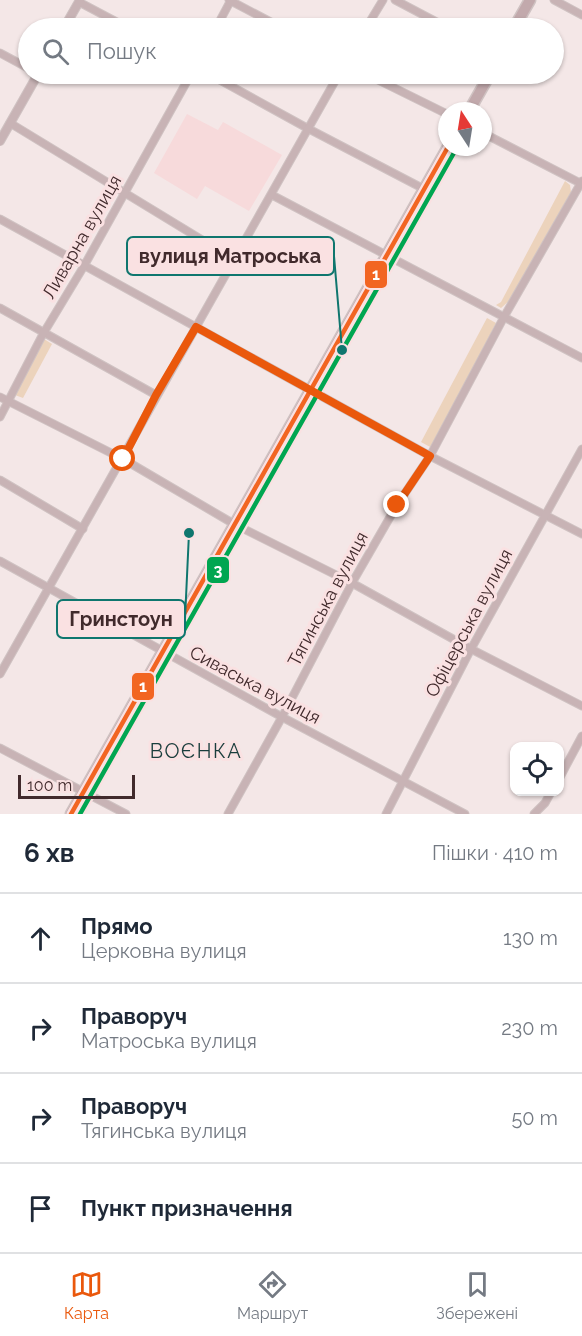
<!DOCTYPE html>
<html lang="uk">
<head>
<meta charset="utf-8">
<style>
  body { margin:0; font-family:Raleway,sans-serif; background:#f2f2f3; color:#1f2937 }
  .controls { position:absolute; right:18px; bottom:18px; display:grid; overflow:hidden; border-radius:12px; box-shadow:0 2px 4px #0004 }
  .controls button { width:54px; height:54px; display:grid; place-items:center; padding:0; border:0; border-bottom:2px solid #e0e1e3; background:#fff; color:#1f2937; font:30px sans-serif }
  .compass { position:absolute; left:438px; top:102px; width:54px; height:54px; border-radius:50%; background:#fff; box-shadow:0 2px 4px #0004; rotate:348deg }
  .scale { position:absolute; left:18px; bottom:15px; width:117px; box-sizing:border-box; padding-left:6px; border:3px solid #412a2c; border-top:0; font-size:16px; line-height:21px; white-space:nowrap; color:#412a2c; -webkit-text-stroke:4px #fae1e2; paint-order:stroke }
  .stop { position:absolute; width:18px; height:18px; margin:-14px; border:4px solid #ea580c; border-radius:50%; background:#fff }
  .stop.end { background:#ea580c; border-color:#fff; box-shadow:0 2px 6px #0008 }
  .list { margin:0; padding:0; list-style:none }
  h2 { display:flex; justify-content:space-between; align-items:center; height:78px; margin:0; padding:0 24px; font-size:26px }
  h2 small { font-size:20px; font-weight:400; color:#747a83 }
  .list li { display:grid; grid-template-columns:39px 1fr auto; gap:18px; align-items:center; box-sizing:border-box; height:90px; padding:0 24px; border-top:2px solid #e0e1e3 }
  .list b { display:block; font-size:22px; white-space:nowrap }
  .list p { margin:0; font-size:20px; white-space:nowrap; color:#747a83 }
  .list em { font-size:20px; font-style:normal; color:#747a83 }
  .icon { flex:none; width:33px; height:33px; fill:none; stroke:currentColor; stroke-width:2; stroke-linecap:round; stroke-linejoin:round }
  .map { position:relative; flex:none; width:582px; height:814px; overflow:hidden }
  .search { position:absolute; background:#fff; box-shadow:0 2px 4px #0004; left:18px; right:18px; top:18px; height:66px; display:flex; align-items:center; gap:15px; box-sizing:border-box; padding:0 21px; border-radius:33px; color:#747a83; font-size:22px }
  .sheet { height:438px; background:#fff }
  nav { display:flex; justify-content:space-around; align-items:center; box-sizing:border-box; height:84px; border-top:2px solid #e0e1e3; background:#fff; font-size:16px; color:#747a83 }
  nav a { display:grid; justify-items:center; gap:3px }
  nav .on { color:#ea580c }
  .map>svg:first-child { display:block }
</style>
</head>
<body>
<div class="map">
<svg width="582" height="814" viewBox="0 0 582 814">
  <rect width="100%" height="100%" fill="#f4e7e7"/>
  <polygon fill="#f7dadb" points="187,114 218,130 223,122 282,155 249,211 205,186 197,199 154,173"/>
  <g fill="#ecd3bc">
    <polygon points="565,181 570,185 571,192 509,301 501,308 496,305 501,302"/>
    <polygon points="487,318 496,323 432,448 421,442"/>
    <polygon points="44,339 52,344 23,398 15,395"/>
  </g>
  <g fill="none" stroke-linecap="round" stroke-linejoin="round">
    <defs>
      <g id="minor">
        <polyline points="229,0 282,28"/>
        <polyline points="395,0 448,28"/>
        <polyline points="554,0 582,15"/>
        <polyline points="79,2 128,28"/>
        <polyline points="216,28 231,0"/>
        <polyline points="366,28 383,0"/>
        <polyline points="0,53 28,68"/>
        <polyline points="209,74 307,128 424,189"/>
        <polyline points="366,74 447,114"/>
        <polyline points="10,123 235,260"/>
        <polyline points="483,133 582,184"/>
        <polyline points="272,195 582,358"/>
        <polyline points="0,219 430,456 582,534"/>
        <polyline points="0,308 156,395"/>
        <polyline points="0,397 123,459 234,524 352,583 471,649 582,706"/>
        <polyline points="0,417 43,334 84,266 191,74"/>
        <polyline points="0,480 83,529"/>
        <polyline points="0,561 282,717 465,814"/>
        <polyline points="0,674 339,74"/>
        <polyline points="0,748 126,814"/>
        <polyline points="560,777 582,736"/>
        <polyline points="228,814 282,717 352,583 397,505 430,456 504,317 582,181"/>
        <polyline points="386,814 471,649 582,449"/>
        <polyline points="534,814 545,803 551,792"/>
      </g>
      <g id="tertiary">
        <polyline points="64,28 80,0"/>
        <polyline points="0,141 38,74"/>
      </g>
      <g id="primary">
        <polyline points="514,28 530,0"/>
        <polyline points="469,111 490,74"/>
        <polyline points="71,814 448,147"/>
      </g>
    </defs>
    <use href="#minor" stroke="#cfc2c2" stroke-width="9"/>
    <use href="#tertiary" stroke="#cfc2c2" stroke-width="10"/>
    <use href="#primary" stroke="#cfc2c2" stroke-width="13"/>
    <use href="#minor" stroke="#c8b3b5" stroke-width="7"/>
    <use href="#tertiary" stroke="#c8b3b5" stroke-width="8"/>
    <use href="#primary" stroke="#c2a9ac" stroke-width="10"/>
    <defs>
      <polyline id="bus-1" points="71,814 448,147"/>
      <polyline id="bus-2" points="80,814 455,151"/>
    </defs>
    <use href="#bus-1" stroke="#fae1e2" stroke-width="9"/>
    <use href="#bus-2" stroke="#fae1e2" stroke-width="9"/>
    <use href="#bus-1" stroke="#f26522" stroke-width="4.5"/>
    <use href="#bus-2" stroke="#00a651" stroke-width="4.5"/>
  </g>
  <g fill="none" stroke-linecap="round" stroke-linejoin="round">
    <polyline stroke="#ea580c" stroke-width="8" points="123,459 156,395 196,327 430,456 397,505"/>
  </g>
  <g text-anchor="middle" stroke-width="6" stroke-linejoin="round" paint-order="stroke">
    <g font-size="18" fill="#412a2c" stroke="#fae1e2">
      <text transform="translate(82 237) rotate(-60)" y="6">Ливарна вулиця</text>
      <text transform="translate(328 599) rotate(-62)" y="6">Тягинська вулиця</text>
      <text transform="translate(469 623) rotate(-62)" y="6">Офіцерська вулиця</text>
      <text transform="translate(255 685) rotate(28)" y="6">Сиваська вулиця</text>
    </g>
    <g font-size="20" letter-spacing="1.5" fill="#1a3d3c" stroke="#fae1e2">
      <text x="196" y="758">ВОЄНКА</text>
    </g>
  </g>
  <path fill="none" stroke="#0f766e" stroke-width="2" d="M342 350L334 256M189 533L185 619"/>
  <g fill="#0f766e" stroke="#fae1e2" stroke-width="2">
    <circle cx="342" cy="350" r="6"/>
    <circle cx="189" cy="533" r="6"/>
  </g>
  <g fill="#fae1e2" stroke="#0f766e" stroke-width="2">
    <rect x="127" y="237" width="207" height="38" rx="6"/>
    <rect x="57" y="600" width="128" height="38" rx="6"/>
  </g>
  <g font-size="20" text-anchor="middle" font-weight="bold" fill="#412a2c">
    <text x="230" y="263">вулиця Матроська</text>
    <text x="121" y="626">Гринстоун</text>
  </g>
  <g stroke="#fae1e2" stroke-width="2">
    <rect x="364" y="260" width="24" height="29" rx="6" fill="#f26522"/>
    <rect x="206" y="556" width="24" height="28" rx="6" fill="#00a651"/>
    <rect x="131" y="672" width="24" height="29" rx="6" fill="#f26522"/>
  </g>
  <g font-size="16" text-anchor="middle" font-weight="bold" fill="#fff">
    <text x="376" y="280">1</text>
    <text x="218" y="576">3</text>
    <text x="143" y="692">1</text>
  </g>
</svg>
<div class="controls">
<button><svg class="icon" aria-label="locate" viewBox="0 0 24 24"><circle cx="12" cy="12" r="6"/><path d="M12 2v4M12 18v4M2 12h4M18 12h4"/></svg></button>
</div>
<svg class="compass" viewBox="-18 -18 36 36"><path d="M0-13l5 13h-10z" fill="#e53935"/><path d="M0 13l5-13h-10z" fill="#747a83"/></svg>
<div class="scale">100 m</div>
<div class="stop" style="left:123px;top:459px"></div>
<div class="stop end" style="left:397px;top:505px"></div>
<div class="search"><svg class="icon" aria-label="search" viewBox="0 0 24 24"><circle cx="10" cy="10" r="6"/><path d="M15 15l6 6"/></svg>Пошук</div>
</div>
<section class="sheet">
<h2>6 хв<small>Пішки · 410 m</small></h2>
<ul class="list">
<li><svg class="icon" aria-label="ahead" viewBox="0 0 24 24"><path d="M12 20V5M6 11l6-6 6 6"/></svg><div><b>Прямо</b><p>Церковна вулиця</p></div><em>130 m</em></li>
<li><svg class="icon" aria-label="right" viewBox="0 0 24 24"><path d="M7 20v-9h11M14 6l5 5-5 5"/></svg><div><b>Праворуч</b><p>Матроська вулиця</p></div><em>230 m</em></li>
<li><svg class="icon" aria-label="right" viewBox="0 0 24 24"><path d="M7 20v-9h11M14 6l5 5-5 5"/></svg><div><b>Праворуч</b><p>Тягинська вулиця</p></div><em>50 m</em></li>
<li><svg class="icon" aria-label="arrive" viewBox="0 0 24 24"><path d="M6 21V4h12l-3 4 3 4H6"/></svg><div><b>Пункт призначення</b></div></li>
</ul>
</section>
<nav>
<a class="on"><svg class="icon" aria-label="map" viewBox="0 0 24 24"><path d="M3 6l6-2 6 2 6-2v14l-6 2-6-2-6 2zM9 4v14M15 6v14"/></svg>Карта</a>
<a><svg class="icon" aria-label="directions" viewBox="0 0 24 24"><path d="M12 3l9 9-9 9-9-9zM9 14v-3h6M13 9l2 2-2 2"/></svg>Маршрут</a>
<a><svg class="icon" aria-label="saved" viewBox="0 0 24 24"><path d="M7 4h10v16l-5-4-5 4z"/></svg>Збережені</a>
</nav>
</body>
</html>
